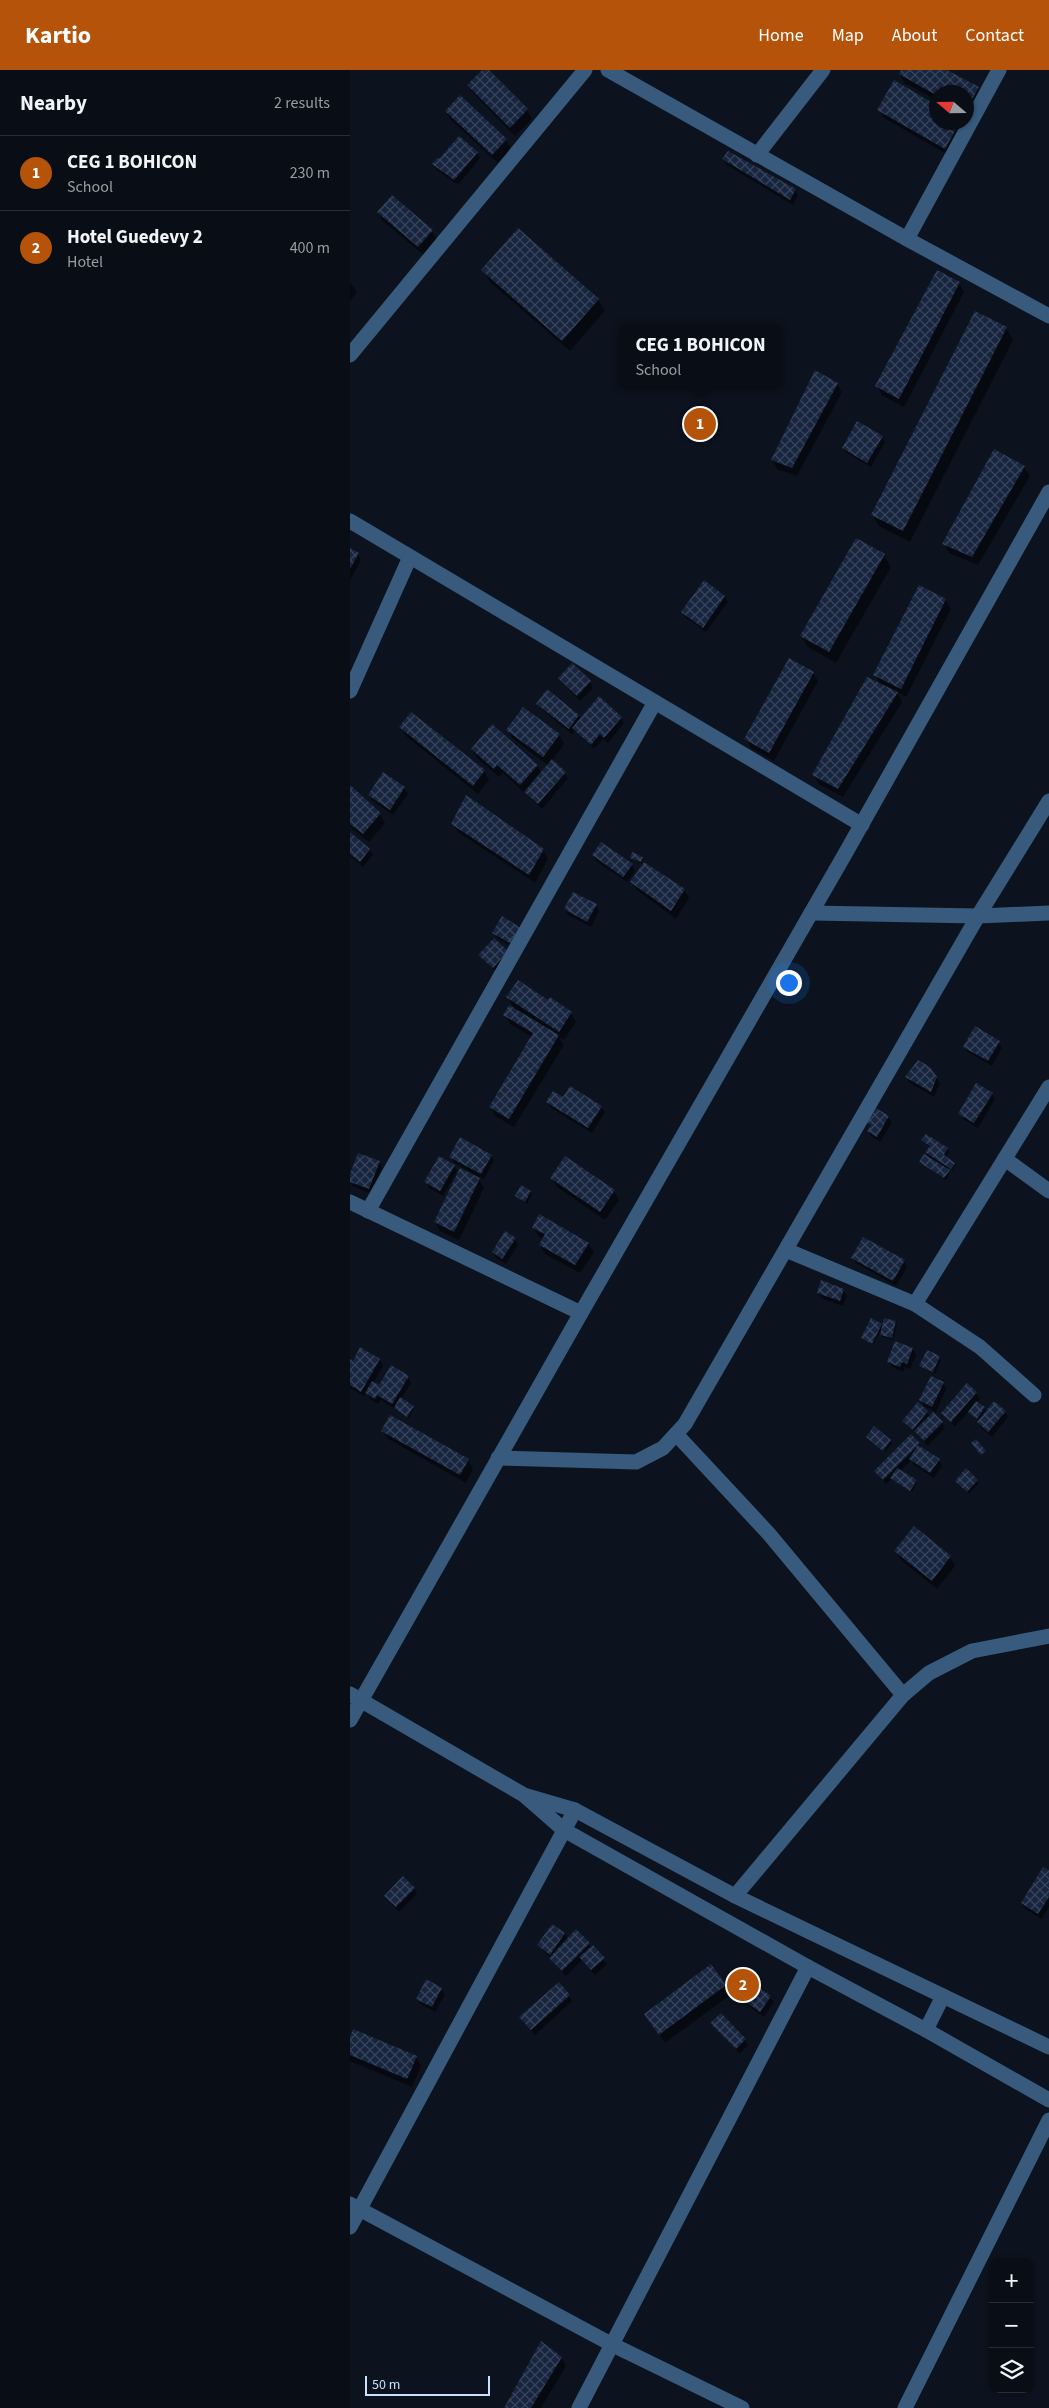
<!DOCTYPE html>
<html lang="en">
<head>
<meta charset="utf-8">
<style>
  body { margin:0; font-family:"Source Sans 3",sans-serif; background:#171c23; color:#f1f3f6 }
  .controls { position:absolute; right:15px; bottom:15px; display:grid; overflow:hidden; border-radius:10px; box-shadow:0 1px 4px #0004 }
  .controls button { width:45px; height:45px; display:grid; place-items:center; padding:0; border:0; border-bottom:1px solid #292e35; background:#090e16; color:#f1f3f6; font:25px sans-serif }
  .compass { position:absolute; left:579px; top:15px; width:45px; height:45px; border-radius:50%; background:#090e16; box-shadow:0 1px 4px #0004; rotate:290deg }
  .scale { position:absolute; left:15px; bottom:12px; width:125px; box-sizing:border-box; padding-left:5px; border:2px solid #c9e0ff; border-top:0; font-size:14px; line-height:18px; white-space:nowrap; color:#c9e0ff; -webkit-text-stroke:4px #0c131e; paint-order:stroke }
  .you { position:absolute; left:438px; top:912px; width:18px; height:18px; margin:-12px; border:4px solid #fff; border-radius:50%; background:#1a73e8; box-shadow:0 0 0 8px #1a73e833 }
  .badge { display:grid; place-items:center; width:32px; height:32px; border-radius:50%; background:#b45309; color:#fff; font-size:16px; font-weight:700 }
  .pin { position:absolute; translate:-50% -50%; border:2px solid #fff; box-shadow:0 1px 5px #0006 }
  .popup { position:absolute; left:268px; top:254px; width:165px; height:65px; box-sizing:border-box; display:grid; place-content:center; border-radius:10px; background:#090e16; filter:drop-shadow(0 1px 4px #0005); font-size:16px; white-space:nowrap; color:#999ca1 }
  .popup b { font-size:19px; color:#f1f3f6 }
  .popup::after { content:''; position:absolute; left:50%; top:100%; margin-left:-10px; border:10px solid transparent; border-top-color:#090e16 }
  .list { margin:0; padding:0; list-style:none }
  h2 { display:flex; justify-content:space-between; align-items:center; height:65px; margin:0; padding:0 20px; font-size:21px }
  h2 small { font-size:16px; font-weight:400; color:#999ca1 }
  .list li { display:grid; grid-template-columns:32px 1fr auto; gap:15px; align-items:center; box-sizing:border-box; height:75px; padding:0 20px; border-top:1px solid #292e35 }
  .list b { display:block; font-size:19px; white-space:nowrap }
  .list p { margin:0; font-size:16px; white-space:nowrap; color:#999ca1 }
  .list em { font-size:16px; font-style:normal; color:#999ca1 }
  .icon { flex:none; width:28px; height:28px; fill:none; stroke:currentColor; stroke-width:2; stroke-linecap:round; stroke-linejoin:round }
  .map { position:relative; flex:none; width:699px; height:2338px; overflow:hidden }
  header { display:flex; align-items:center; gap:30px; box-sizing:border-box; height:70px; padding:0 25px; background:#b45309; color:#fff }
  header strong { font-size:24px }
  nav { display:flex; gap:28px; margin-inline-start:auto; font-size:18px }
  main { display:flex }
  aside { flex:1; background:#090e16 }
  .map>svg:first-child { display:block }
</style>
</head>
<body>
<header>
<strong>Kartio</strong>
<nav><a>Home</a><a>Map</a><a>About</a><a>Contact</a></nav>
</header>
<main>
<aside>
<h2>Nearby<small>2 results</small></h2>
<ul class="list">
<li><span class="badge">1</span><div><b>CEG 1 BOHICON</b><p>School</p></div><em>230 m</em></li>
<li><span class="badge">2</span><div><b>Hotel Guedevy 2</b><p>Hotel</p></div><em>400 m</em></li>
</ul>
</aside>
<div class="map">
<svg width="699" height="2338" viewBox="0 0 699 2338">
  <defs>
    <pattern id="building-cross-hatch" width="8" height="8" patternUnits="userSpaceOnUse" patternTransform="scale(1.25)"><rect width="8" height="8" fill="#18253f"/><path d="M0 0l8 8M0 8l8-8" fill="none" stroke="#38445c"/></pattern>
  </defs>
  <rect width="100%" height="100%" fill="#0c131e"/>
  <g fill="#0007">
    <polygon points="134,0 137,0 177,40 182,49 165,66 124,24 118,16"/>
    <polygon points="552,0 594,0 628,18 633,27 616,46 616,22 586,22 586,30 555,13 550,4"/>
    <polygon points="545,12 586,36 586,52 612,52 600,86 534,48 529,40"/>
    <polygon points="96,42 156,70 161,79 148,93 101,50"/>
    <polygon points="127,83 130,88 108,115 87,100 83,94"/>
    <polygon points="374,89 445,120 448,125 443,135 377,95"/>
    <polygon points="28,142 82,161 87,169 74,185 33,151"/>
    <polygon points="133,200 248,229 255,241 220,281 140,212"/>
    <polygon points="0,212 7,222 0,231"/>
    <polygon points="609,213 614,222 554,337 532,325 527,316"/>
    <polygon points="656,258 663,270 560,472 529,456 522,445"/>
    <polygon points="487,314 492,322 447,406 427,399 422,390"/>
    <polygon points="532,367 535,372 521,397 497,383 493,378"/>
    <polygon points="674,397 680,406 628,495 599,483 594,474"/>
    <polygon points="0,480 8,484 11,490 0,510"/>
    <polygon points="534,485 541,497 486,593 458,577 451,566"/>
    <polygon points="375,527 378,532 356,562 336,548 333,542"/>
    <polygon points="596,530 601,539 556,627 547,622 552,632 493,727 469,714 464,705 531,615 525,605"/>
    <polygon points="463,603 468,611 424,691 401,678 396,669"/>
    <polygon points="209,608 240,612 243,618 230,631"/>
    <polygon points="187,634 228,646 231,649 271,648 274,653 258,673 253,669 244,679 225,661 222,664 191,639"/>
    <polygon points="51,657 134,701 139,710 128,724 56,666"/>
    <polygon points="157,660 209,665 214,674 202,691 218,708 192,739 153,703 149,707 127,688 122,679 187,695 191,703 198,695 163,669"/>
    <polygon points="0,717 30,744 35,753 19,772 0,757"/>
    <polygon points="54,718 58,724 43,745 23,731 19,725"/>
    <polygon points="117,727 193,780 198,789 185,813 108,762 103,754"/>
    <polygon points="0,764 20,780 23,785 13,797 0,786"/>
    <polygon points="243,785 282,795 285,801 277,812 246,791"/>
    <polygon points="281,788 292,788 293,790 292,794"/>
    <polygon points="281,812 334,819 339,828 326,849 287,820"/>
    <polygon points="246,835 249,841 241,857 218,845 215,839"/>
    <polygon points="152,848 168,881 147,868 144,863"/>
    <polygon points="157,881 147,903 130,885"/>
    <polygon points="158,928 199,932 221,943 226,952 214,970 209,967 214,975 164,1057 145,1046 140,1037 182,967 160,954 155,945 165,939"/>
    <polygon points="649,972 652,978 642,996 618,982 614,977"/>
    <polygon points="556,1007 586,1007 590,1013 584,1027 560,1013"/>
    <polygon points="642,1024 645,1029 628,1058 613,1049 610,1044"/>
    <polygon points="213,1029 251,1037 255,1042 242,1063 201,1038 198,1032"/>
    <polygon points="526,1040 538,1047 542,1053 530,1072 522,1067 518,1061 521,1057 519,1053"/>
    <polygon points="576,1065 597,1079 599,1082 595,1088 605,1096 602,1100 597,1097 600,1103 596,1110 570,1092 581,1089 577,1082 580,1077 573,1070"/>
    <polygon points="141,1086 144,1091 134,1109 127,1106 134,1118 109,1170 90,1161 85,1152 127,1106 104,1093 101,1087"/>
    <polygon points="29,1092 32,1098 22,1124 2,1116 0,1107"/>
    <polygon points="104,1095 107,1101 93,1126 79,1118 76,1112"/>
    <polygon points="202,1108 264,1121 269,1130 255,1150 207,1117"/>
    <polygon points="180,1122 182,1124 177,1134 166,1126"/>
    <polygon points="183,1158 238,1174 244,1182 230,1203 195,1184 190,1175 193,1169 189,1167"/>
    <polygon points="165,1169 168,1175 156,1194 146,1188 143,1182"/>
    <polygon points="503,1188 554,1191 557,1197 546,1216 506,1193"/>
    <polygon points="493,1220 497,1226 493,1236 471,1228 468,1223"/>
    <polygon points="545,1252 547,1254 543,1270 533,1267 530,1262 523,1275 512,1268 531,1255 533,1258"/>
    <polygon points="545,1273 563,1279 566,1285 560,1299 555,1297 553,1302 542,1297 538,1292"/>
    <polygon points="11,1279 30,1290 33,1296 23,1313 29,1317 58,1307 61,1313 51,1329 64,1339 59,1348 31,1330 28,1334 20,1329 17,1323 14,1326 0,1318 0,1290 3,1292"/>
    <polygon points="577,1282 591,1290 585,1304 571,1296"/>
    <polygon points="593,1313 596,1319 586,1342 574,1336 571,1330"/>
    <polygon points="617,1315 626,1323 630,1329 627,1332 637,1342 655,1342 658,1347 642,1367 631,1358 628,1352 629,1351 619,1341 605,1357 592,1343"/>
    <polygon points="568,1334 580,1346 592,1352 595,1358 578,1376 554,1351"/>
    <polygon points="33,1361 118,1390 123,1399 116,1413 38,1369"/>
    <polygon points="517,1367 540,1371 542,1373 535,1382"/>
    <polygon points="569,1373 572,1379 589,1390 592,1396 584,1408 564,1395 561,1390 550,1401 567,1413 562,1422 542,1409 536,1414 525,1401"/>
    <polygon points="627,1411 629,1413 619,1424 608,1413"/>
    <polygon points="564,1458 600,1487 605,1496 587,1519 551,1490 545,1481"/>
    <polygon points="699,1802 699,1837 692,1849 675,1839 672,1833"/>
    <polygon points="64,1818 67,1824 49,1842 35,1826"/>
    <polygon points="203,1856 215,1864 218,1870 226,1861 257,1894 245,1905 232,1890 216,1906 188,1875"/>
    <polygon points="361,1896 380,1925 315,1973 301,1953"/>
    <polygon points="91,1919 95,1925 85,1942 71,1934 67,1929"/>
    <polygon points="382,1921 420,1927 424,1932 414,1947 386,1927"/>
    <polygon points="219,1926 222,1931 185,1965 171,1947"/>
    <polygon points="362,1953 395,1970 398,1975 390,1984"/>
    <polygon points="0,1970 66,1987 71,1996 62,2017 0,1991"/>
    <polygon points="191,2273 211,2287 216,2296 191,2338 154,2338"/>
  </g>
  <g fill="url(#building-cross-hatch)">
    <polygon points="132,0 139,0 178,39 160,58 117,15"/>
    <polygon points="551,0 597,0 629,17 616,40 616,22 586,22 586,25 549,4"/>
    <polygon points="544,10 586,35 586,52 610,52 595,79 527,40"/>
    <polygon points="110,25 157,69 142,85 95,41"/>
    <polygon points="109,66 128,82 104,110 82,94 87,88 89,89"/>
    <polygon points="378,81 446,119 440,130 372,89"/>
    <polygon points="42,125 83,160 68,177 27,142"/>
    <polygon points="168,158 249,229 212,271 131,200"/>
    <polygon points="587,200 610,212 549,329 525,316"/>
    <polygon points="625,241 657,257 553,461 521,445"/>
    <polygon points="465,300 488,313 442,398 421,390"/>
    <polygon points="507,351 533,366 517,393 492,378"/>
    <polygon points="644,379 675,396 622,487 592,474"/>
    <polygon points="506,468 535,484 479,582 450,566"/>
    <polygon points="0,478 9,483 0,499"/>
    <polygon points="354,510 375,526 353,558 331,542"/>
    <polygon points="569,515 596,529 551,619 523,605"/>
    <polygon points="439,588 464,602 419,683 394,669"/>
    <polygon points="222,593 241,611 227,626 208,608"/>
    <polygon points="517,607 548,622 488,719 462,705"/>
    <polygon points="197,619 229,645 219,659 186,634"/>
    <polygon points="249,626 272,647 254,668 250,664 241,675 222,658"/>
    <polygon points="173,637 210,664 193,687 156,660"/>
    <polygon points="61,642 135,700 123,716 49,657"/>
    <polygon points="142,654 188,695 170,715 147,695 144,699 121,679"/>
    <polygon points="202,689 216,702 188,734 174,722"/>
    <polygon points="33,702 55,717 40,740 18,725"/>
    <polygon points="0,715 31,743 13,764 0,754"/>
    <polygon points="116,725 194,779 179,805 101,754"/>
    <polygon points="0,762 20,779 10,792 0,784"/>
    <polygon points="251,772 283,794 273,807 242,785"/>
    <polygon points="282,782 293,787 291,792 280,788"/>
    <polygon points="294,792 335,819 321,841 280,812"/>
    <polygon points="223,822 247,834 237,852 214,839"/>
    <polygon points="152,846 174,860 165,876 142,863"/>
    <polygon points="144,868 158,881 143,898 128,885"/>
    <polygon points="168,910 198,930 200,927 222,942 209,962 156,927"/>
    <polygon points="159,935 209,965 159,1049 139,1037 183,963 153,945"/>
    <polygon points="625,956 650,971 638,991 613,977"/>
    <polygon points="568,990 580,997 587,1007 581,1022 555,1007"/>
    <polygon points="626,1013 643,1023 624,1053 608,1044"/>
    <polygon points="220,1016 252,1036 238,1058 196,1032 203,1021 213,1027"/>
    <polygon points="526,1038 539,1046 527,1067 517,1061 521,1055 517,1053"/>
    <polygon points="576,1064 598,1078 594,1085 605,1093 601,1099 575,1082 580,1076 571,1070"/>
    <polygon points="110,1067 142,1085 131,1104 99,1087"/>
    <polygon points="8,1083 30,1091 19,1119 0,1112 0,1104"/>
    <polygon points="574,1084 600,1100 594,1108 569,1092"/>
    <polygon points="89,1086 105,1095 90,1121 74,1112"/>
    <polygon points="215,1086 265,1120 250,1142 200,1108"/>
    <polygon points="110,1098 130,1108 104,1162 84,1152"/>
    <polygon points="171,1115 181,1121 175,1132 165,1126"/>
    <polygon points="189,1144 239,1173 225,1195 189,1175 195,1164 182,1158"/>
    <polygon points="155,1161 166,1168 152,1189 142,1182"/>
    <polygon points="513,1167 555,1190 543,1211 501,1188"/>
    <polygon points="471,1210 494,1219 490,1231 467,1223"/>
    <polygon points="521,1248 532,1254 522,1274 511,1268"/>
    <polygon points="534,1248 546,1251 542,1268 530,1265"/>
    <polygon points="545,1271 563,1278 557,1294 552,1292 550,1297 537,1292"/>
    <polygon points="10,1277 30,1289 11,1322 0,1315 0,1289 3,1291"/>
    <polygon points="577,1280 590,1286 583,1302 569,1296"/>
    <polygon points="41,1295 59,1306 42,1334 27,1325 25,1329 15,1323 22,1311 29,1315"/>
    <polygon points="581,1306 594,1312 582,1337 569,1330"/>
    <polygon points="617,1313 627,1322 601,1352 591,1343"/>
    <polygon points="50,1327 64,1336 57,1347 44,1338"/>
    <polygon points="626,1331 635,1337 627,1349 618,1342"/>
    <polygon points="644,1331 656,1341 638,1362 627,1352"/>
    <polygon points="568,1332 578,1341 563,1360 552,1351"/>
    <polygon points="583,1342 593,1352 574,1371 564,1361"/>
    <polygon points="40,1345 119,1389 110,1405 31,1361"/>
    <polygon points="524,1356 541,1370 533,1381 516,1367"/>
    <polygon points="561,1364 570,1373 533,1410 524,1401"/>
    <polygon points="626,1369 636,1381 631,1385 621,1373"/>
    <polygon points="568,1375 590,1389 580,1403 559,1389"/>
    <polygon points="547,1398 567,1410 560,1421 540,1408"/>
    <polygon points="616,1398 628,1410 617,1422 605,1411"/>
    <polygon points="564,1456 601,1486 582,1511 544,1481"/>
    <polygon points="693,1797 699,1800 699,1827 688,1844 671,1833"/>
    <polygon points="53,1806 65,1818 46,1837 34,1826"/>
    <polygon points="202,1854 215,1863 200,1885 187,1875"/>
    <polygon points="226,1859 240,1873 212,1901 199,1888"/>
    <polygon points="243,1875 255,1888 241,1900 229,1887"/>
    <polygon points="361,1894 376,1915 309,1965 294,1944"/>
    <polygon points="392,1905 421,1926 410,1942 381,1921"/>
    <polygon points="76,1909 92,1918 82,1937 66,1929"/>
    <polygon points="209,1912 220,1925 181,1960 169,1947"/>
    <polygon points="371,1943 396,1969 386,1979 360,1953"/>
    <polygon points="3,1959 67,1986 57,2009 0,1985 0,1967"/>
    <polygon points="191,2271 212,2287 181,2338 154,2338"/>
  </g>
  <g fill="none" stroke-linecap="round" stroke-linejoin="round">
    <g stroke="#375a7d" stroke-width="15">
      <polyline points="258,0 557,169 699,246"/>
      <polyline points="407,85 473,0"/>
      <polyline points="557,169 649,0"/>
      <polyline points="0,285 235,0"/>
      <polyline points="0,451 512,755"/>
      <polyline points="0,621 60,487"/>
      <polyline points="461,843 628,846 699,843"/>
      <polyline points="655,1089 699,1121"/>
      <polyline points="0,1132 231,1243"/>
      <polyline points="18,1141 305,632"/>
      <polyline points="436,1180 565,1234 630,1277 684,1325"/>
      <polyline points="565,1234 699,1017"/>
      <polyline points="326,1364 419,1464 553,1625"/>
      <polyline points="148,1388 286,1392 313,1378 335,1354 628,846 699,731"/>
      <polyline points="0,1624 174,1725 214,1760 458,1897 576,1960 699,2030"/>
      <polyline points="0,1650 231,1243 495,784 699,422"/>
      <polyline points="177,1726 225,1740 385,1826 699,1977"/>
      <polyline points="385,1826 553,1625 579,1603 622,1581 699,1566"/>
      <polyline points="576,1960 593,1926"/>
      <polyline points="0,2134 261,2274 392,2338"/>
      <polyline points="0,2157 225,1740"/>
      <polyline points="229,2338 458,1897"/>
      <polyline points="555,2338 699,2050"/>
    </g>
  </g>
</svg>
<div class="controls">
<button>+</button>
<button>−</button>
<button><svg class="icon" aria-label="layers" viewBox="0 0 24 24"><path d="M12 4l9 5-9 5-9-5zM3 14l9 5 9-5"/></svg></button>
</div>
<svg class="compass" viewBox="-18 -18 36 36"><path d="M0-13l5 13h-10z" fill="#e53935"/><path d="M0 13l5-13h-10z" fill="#999ca1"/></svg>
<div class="scale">50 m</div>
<div class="you"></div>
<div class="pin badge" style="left:350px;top:354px">1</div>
<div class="popup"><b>CEG 1 BOHICON</b>School</div>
<div class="pin badge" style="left:393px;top:1915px">2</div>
</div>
</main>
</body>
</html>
